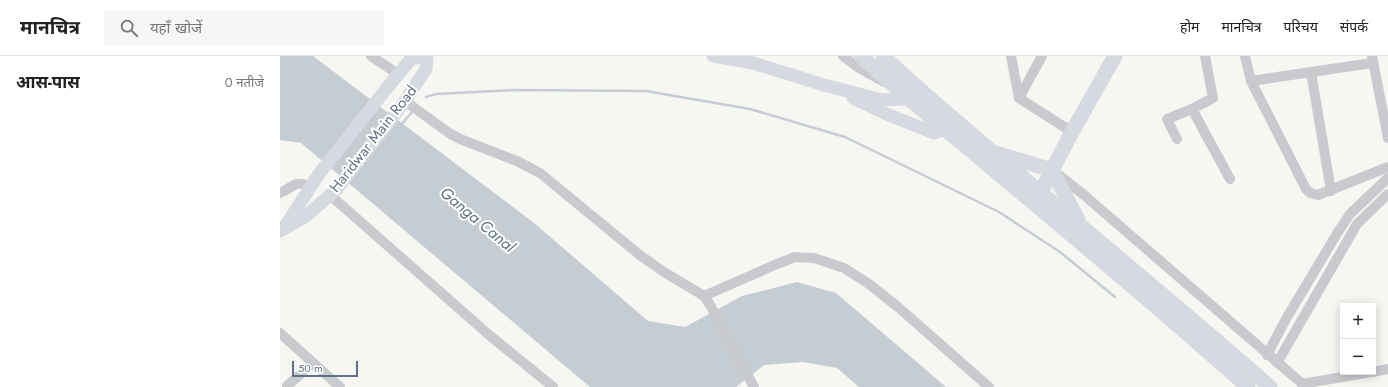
<!DOCTYPE html>
<html lang="hi">
<head>
<meta charset="utf-8">
<style>
  body { margin:0; font-family:Jost,"Noto Sans Devanagari",sans-serif; background:#f6f6f6; color:#222 }
  .controls { position:absolute; right:12px; bottom:12px; display:grid; overflow:hidden; border-radius:0px; box-shadow:0 2px 10px #0003 }
  .controls button { width:36px; height:36px; display:grid; place-items:center; padding:0; border:0; border-bottom:1px solid #e0e0e0; background:#fff; color:#222; font:20px sans-serif }
  .scale { position:absolute; left:12px; bottom:10px; width:66px; box-sizing:border-box; padding-left:4px; border:2px solid #627186; border-top:0; font-size:11px; line-height:14px; white-space:nowrap; color:#627186; -webkit-text-stroke:3px #fff; paint-order:stroke }
  .list { margin:0; padding:0; list-style:none }
  h2 { display:flex; justify-content:space-between; align-items:center; height:52px; margin:0; padding:0 16px; font-size:17px }
  h2 small { font-size:13px; font-weight:400; color:#767676 }
  .icon { flex:none; width:22px; height:22px; fill:none; stroke:currentColor; stroke-width:2; stroke-linecap:round; stroke-linejoin:round }
  .map { position:relative; flex:none; width:1108px; height:331px; overflow:hidden }
  header { display:flex; align-items:center; gap:24px; box-sizing:border-box; height:56px; padding:0 20px; background:#fff; border-bottom:1px solid #e0e0e0 }
  header strong { font-size:19px }
  nav { display:flex; gap:22px; margin-inline-start:auto; font-size:14px }
  .search { width:280px; height:36px; background:#f6f6f6; display:flex; align-items:center; gap:10px; box-sizing:border-box; padding:0 14px; border-radius:0px; color:#767676; font-size:15px }
  main { display:flex }
  aside { flex:1; background:#fff }
  .map>svg:first-child { display:block }
</style>
</head>
<body>
<header>
<strong>मानचित्र</strong>
<div class="search"><svg class="icon" aria-label="search" viewBox="0 0 24 24"><circle cx="10" cy="10" r="6"/><path d="M15 15l6 6"/></svg>यहाँ खोजें</div>
<nav><a>होम</a><a>मानचित्र</a><a>परिचय</a><a>संपर्क</a></nav>
</header>
<main>
<aside>
<h2>आस-पास<small>0 नतीजे</small></h2>
<ul class="list">
</ul>
</aside>
<div class="map">
<svg width="1108" height="331" viewBox="0 0 1108 331">
  <rect width="100%" height="100%" fill="#f6f6f2"/>
  <polygon fill="#c5cdd3" points="0,0 33,0 254,167 368,265 405,271 462,240 517,226 556,237 666,331 579,331 557,312 523,306 484,309 456,331 310,331 21,87 0,84"/>
  <g fill="none" stroke-linecap="round" stroke-linejoin="round">
    <g stroke="#c5cdd3" stroke-width="2.5">
      <polyline points="146,41 156,38 234,34 366,35 470,53 565,81 719,156 780,196 835,241"/>
      <polyline points="121,69 132,56"/>
    </g>
    <g stroke="#c8cace" stroke-width="10">
      <polyline points="91,0 118,18"/>
      <polyline points="563,0 579,12 604,26"/>
      <polyline points="731,0 739,42 792,76"/>
      <polyline points="965,0 971,25 1026,133 1030,137 1038,139 1108,111"/>
      <polyline points="1092,0 1108,82"/>
      <polyline points="1031,16 1051,135"/>
      <polyline points="971,25 1092,7"/>
      <polyline points="739,42 762,0"/>
      <polyline points="125,45 169,77 180,83 237,105 260,117 361,200 384,216 424,240 497,208 515,201 534,202 564,212 589,228 618,251 709,331"/>
      <polyline points="912,53 950,123"/>
      <polyline points="897,83 887,63 912,53 933,42 925,0"/>
      <polyline points="775,116 804,139 1026,331"/>
      <path d="M0,137C14,131 15,123 31,131"/>
      <polyline points="50,139 208,278 273,331"/>
      <polyline points="424,240 430,249 474,331"/>
      <polyline points="0,277 60,331"/>
      <polyline points="987,299 1006,263 1058,176 1070,158 1108,122"/>
      <polyline points="997,307 1077,168 1108,138"/>
      <polyline points="1093,316 1108,313"/>
      <polyline points="1022,328 1091,316"/>
      <polyline points="8,331 7,330 33,307"/>
    </g>
    <g stroke="#d6d9df" stroke-width="13">
      <polyline points="433,0 473,7 544,29 602,44 628,43 633,37"/>
      <polyline points="573,42 604,57 654,77 665,73 670,67"/>
      <polyline points="6,169 39,118 107,32 131,3 144,0"/>
      <polyline points="0,175 26,160 57,133 125,45 146,13 147,0"/>
    </g>
    <g stroke="#d6d9df" stroke-width="15">
      <path d="M581,0C626,42 674,80 721,120C804,189 887,259 968,331"/>
      <path d="M603,0C654,48 708,92 761,137C838,201 915,265 990,331"/>
      <polyline points="719,98 772,114 798,164"/>
      <polyline points="756,145 792,76 835,0"/>
    </g>
  </g>
  <g text-anchor="middle" stroke-width="4" stroke-linejoin="round" paint-order="stroke">
    <g font-size="15" fill="#627186" stroke="#fff">
      <text transform="translate(93 83) rotate(-52)" y="5">Haridwar Main Road</text>
    </g>
    <g font-size="16" font-style="italic" fill="#5e7383" stroke="#fff">
      <text transform="translate(198 163) rotate(40)" y="6">Ganga Canal</text>
    </g>
  </g>
</svg>
<div class="controls">
<button>+</button>
<button>−</button>
</div>
<div class="scale">50 m</div>
</div>
</main>
</body>
</html>
